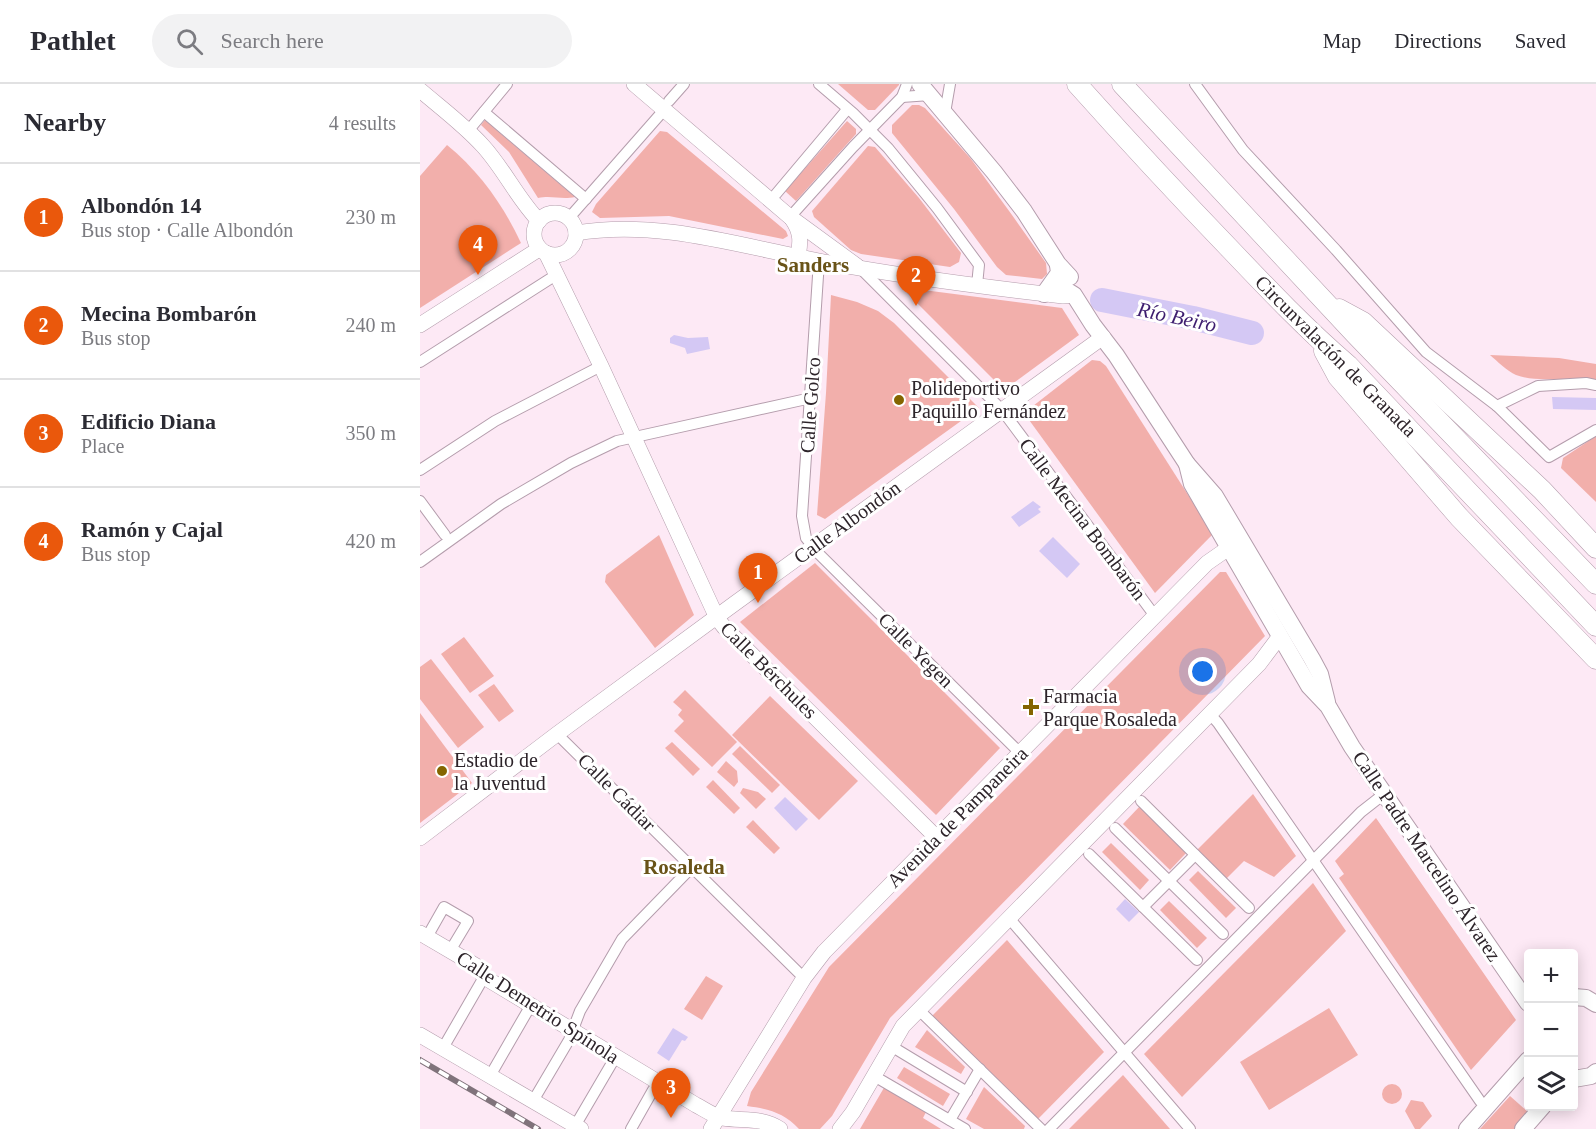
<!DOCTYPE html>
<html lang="en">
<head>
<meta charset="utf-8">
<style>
  body { margin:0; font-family:Georgia,serif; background:#f2f2f3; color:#2b2b33 }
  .controls { position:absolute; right:18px; bottom:18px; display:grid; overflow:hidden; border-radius:6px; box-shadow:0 3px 15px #0003 }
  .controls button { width:54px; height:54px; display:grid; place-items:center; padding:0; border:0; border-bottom:2px solid #e1e1e2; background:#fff; color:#2b2b33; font:30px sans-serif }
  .you { position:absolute; left:783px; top:588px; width:21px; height:21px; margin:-15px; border:4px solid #fff; border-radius:50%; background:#1a73e8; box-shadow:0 0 0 9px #1a73e833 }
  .badge { display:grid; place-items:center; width:39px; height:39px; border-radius:50%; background:#ea580c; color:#fff; font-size:20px; font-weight:700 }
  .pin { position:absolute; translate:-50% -50px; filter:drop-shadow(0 2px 3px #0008) }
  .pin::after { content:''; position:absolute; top:32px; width:21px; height:18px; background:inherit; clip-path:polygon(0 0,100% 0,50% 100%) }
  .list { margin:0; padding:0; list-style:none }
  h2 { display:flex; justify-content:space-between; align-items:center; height:78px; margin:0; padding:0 24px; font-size:26px }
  h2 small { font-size:20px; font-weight:400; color:#7c7c81 }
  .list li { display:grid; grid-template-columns:39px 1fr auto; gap:18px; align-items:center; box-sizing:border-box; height:108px; padding:0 24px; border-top:2px solid #e1e1e2 }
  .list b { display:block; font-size:22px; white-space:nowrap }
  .list p { margin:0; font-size:20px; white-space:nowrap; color:#7c7c81 }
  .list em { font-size:20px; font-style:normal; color:#7c7c81 }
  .icon { flex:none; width:33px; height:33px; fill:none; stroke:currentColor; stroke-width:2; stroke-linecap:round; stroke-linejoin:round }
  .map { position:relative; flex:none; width:1176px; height:1045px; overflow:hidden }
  header { display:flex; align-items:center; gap:36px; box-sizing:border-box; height:84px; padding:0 30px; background:#fff; border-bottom:2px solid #e1e1e2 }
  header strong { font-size:28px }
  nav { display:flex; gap:33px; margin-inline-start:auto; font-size:21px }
  .search { width:420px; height:54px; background:#f2f2f3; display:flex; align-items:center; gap:15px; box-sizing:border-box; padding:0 21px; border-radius:33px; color:#7c7c81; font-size:22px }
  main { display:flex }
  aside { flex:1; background:#fff }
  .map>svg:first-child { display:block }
</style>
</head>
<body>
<header>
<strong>Pathlet</strong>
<div class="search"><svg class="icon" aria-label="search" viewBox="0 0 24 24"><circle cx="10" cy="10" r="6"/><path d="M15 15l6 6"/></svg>Search here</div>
<nav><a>Map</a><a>Directions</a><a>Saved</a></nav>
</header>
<main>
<aside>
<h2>Nearby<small>4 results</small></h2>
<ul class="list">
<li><span class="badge">1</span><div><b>Albondón 14</b><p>Bus stop · Calle Albondón</p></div><em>230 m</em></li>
<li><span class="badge">2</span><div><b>Mecina Bombarón</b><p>Bus stop</p></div><em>240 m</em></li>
<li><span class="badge">3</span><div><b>Edificio Diana</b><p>Place</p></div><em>350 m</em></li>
<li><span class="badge">4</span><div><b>Ramón y Cajal</b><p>Bus stop</p></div><em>420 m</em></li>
</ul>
</aside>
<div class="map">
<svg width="1176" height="1045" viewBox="0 0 1176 1045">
  <rect width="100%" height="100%" fill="#fde9f5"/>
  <g fill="#f2afab">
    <polygon points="418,0 479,0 479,1 455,26 448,26"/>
    <polygon points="492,21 499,21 505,24 551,75 592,131 626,179 627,190 622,195 586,191 577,183 534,125 472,49 472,41"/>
    <path d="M65,36L155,113C141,116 132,111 118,114L89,68L61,41Z"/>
    <polygon points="427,37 436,45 436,50 376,117 365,107"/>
    <polygon points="240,47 247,48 366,147 368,152 363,155 249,132 180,134 172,128 176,120"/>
    <path d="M27,61C60,88 83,121 101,159L0,224V92Z"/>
    <polygon points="448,62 455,63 499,114 541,169 539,178 530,183 441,170 431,166 394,133 392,127"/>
    <polygon points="488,204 642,224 659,251 584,306 487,209"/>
    <polygon points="411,211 437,218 458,227 474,239 559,324 405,435 397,431 406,309"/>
    <path d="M1070,271L1139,274L1176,280V296C1151,291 1120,300 1096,291C1087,287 1077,277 1070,271Z"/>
    <polygon points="672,276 680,277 686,282 793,450 735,509 604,329"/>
    <polygon points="1176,352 1176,418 1141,384 1143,374"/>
    <polygon points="239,451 274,531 235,564 185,498 186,491"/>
    <polygon points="395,479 580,664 516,731 320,538"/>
    <path d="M800,488H806L845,552L470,934L412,1032L400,1045H379C364,1029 349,1025 327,1022L331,1008L409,883Z"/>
    <polygon points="44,553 74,592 50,609 21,570"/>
    <polygon points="11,575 64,643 38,664 0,615 0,583"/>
    <polygon points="74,600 94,627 79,638 58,611"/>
    <polygon points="265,606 317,658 292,683 254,647 264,637 258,631 262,626 253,618"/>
    <polygon points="350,612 438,697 399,736 312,651"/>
    <polygon points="0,629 52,699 0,739"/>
    <polygon points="252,658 280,685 273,692 245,664"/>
    <polygon points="320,662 360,701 352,709 312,670"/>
    <polygon points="306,677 317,687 318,698 314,703 297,688"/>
    <polygon points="293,696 320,724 314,730 286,703"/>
    <polygon points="323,704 338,708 346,715 336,725 320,709"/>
    <polygon points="833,710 876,772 854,793 824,777 805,796 776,767"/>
    <polygon points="720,722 767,768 750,786 703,740"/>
    <polygon points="956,734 1096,936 1051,986 919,794 924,790 915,777"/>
    <polygon points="333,736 360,764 354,770 326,743"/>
    <polygon points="691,759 729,796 720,806 682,768"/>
    <polygon points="778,787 816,824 806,834 769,796"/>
    <polygon points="893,799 926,847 762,1013 724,970"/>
    <polygon points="749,817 787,854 777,864 740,826"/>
    <polygon points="587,856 684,968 617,1036 511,933"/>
    <polygon points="286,892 303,902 282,936 264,925"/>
    <polygon points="909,924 938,971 849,1026 820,978"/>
    <polygon points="507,946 545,983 541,990 495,963"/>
    <polygon points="484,983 530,1010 523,1022 477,994"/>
    <polygon points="703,991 750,1045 649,1045"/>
    <circle cx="972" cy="1010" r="10"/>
    <polygon points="465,1002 507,1026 503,1034 521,1045 440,1045"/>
    <polygon points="564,1003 605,1042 604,1045 564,1045 546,1035"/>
    <polygon points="1090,1012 1109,1029 1094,1045 1060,1045"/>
    <polygon points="991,1016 1003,1018 1012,1032 1000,1045 995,1045 985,1027"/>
  </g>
  <g fill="#d4c8f4">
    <polygon points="254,251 268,254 288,253 290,265 267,270 265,264 250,259 250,254"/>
    <polygon points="1132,313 1176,314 1176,326 1133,325"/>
    <polygon points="613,417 621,423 618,425 621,428 599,443 591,433"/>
    <polygon points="633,453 660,480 647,494 619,467"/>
    <polygon points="365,713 388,735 376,747 354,724"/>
    <polygon points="705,815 719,828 709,838 696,825"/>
    <polygon points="253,944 268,953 265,957 262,956 249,977 237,969"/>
  </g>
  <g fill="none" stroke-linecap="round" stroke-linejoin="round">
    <polyline stroke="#d4c8f4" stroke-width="24" points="682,216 773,234 832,249"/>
    <defs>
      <g id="street">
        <polyline points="399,0 433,29 468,64 517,124 559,181 557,201"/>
        <polyline points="775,0 823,66 916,166 1006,268 1077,322 1129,373 1176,346"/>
        <polyline points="482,13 510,11"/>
        <polyline points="249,17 264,0"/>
        <polyline points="64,28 166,115"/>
        <polyline points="525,29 530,0"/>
        <polyline points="48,47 87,0"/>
        <polyline points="356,110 425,28"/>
        <polyline points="370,133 433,63 482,13 487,0"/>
        <polyline points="149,134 244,26"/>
        <polyline points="399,177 382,432 386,454 398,469 600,669"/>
        <polyline points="440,184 582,326 735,532"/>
        <polyline points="0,278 136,191"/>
        <polyline points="1077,322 1118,302 1166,299 1176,301"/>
        <polyline points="0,386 75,337 181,282"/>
        <polyline points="0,417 25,451"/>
        <polyline points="0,478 81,420 151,379 197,357 391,314"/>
        <polyline points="790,630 798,639 1060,1017 1067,1023"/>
        <polyline points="137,650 384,894"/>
        <polyline points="721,717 829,824"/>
        <polyline points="695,744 803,850"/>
        <polyline points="669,770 777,876"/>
        <polyline points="723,823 775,771"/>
        <polyline points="589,834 770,1045"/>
        <polyline points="7,853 24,823 48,837 30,867"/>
        <polyline points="499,926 621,1045"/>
        <polyline points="471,962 547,1008"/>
        <polyline points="23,964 64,893"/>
        <polyline points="70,992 111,921"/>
        <polyline points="454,992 545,1045"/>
        <polyline points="113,1017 149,956 160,927 202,855 272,783"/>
        <polyline points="530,1036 560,985"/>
        <polyline points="155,1042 196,972"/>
        <polyline points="211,1045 233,1006"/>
        <polyline points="629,1045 941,728 964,710"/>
      </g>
      <g id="secondary">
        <polyline points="214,0 370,133 437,182"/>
        <path d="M0,6C21,24 44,41 63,62C84,85 97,114 119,137"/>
        <circle cx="135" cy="150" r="21"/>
        <path d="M372,135C381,148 381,157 378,172"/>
        <path d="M156,149C238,135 320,162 399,177C480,192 562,203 643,212L654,211"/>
        <polyline points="126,169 181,282 297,534 304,543 517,754"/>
        <polyline points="0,241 119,165"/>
        <polyline points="0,754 137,650 314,520 683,253"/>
        <path d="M0,849L58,883L64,893L276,1021C284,1025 293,1032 303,1034C322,1037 343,1033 360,1045"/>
        <polyline points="0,951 161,1045"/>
        <polyline points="291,1045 384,894 404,868 787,479 810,463"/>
        <polyline points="420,1045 433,1028 483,942 839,580 860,552"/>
      </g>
      <g id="primary">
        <polyline points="500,0 574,88 604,127 638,180 650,193"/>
        <polyline points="639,189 646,206 654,211 673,241 696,271 767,380 795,412 892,575 900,590 907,618"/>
        <polyline points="624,210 639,189 638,181"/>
        <polyline points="767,380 772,400 889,602 908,622 932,663 1108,919"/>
        <polyline points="1154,913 1166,914 1176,920"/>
        <polyline points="1154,995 1171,992 1176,988"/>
        <polyline points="1047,1045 1108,976"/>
        <polyline points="1103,1045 1123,1022"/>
      </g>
      <g id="highway">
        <path d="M657,0C707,56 758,111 810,165C848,205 886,245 928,281L1176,542"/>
        <polyline points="702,0 935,250 1176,500"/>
        <polyline points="919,225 943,238 1122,406 1176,464"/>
        <polyline points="904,267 918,293 1039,433 1176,575"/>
      </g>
    </defs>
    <use href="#street" stroke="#b49dac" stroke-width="12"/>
    <use href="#secondary" stroke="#b49dac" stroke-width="16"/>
    <use href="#primary" stroke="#b49dac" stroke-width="18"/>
    <use href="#highway" stroke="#b49dac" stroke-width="21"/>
    <use href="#street" stroke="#fff" stroke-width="10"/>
    <use href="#secondary" stroke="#fff" stroke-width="15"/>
    <use href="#primary" stroke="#fff" stroke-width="16"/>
    <use href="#highway" stroke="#fff" stroke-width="20"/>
    <defs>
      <polyline id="rail" points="0,976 118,1045"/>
    </defs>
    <use href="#rail" stroke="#80737b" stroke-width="6"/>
    <use href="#rail" stroke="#fff" stroke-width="4" stroke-dasharray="11" stroke-linecap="butt"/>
  </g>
  <g fill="#846500" stroke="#fff" stroke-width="2">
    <circle cx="479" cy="316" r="6"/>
    <path d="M608 614h6v6h6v6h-6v6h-6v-6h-6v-6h6z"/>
    <circle cx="22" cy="687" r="6"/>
  </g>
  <g text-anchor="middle" stroke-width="6" stroke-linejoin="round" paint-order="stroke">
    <g font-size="20" fill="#2d242a" stroke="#fff">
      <text transform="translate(916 272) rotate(45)" y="7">Circunvalación de Granada</text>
      <text transform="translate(390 321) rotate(-86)" y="7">Calle Golco</text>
      <text transform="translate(663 435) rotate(53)" y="7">Calle Mecina Bombarón</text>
      <text transform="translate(427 438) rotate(-36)" y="7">Calle Albondón</text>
      <text transform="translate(496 566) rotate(45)" y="7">Calle Yegen</text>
      <text transform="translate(349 586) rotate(45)" y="7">Calle Bérchules</text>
      <text transform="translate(197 708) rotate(45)" y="7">Calle Cádiar</text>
      <text transform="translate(537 733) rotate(-45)" y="7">Avenida de Pampaneira</text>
      <text transform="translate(1007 772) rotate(56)" y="7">Calle Padre Marcelino Álvarez</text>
      <text transform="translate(118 923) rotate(33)" y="7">Calle Demetrio Spínola</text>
    </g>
    <g font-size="20" fill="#2d242a" stroke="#fff" text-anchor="start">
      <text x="491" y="311">Polideportivo<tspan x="491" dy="23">Paquillo Fernández</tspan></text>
      <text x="623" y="619">Farmacia<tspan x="623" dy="23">Parque Rosaleda</tspan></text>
      <text x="34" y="683">Estadio de<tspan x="34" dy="23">la Juventud</tspan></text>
    </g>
    <g font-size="21" font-weight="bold" fill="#695318" stroke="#fff">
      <text x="393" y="188">Sanders</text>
      <text x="264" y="790">Rosaleda</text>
    </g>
    <g font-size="21" font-style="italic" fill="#3e1e6f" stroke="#fff">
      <text transform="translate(757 233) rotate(12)" y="7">Río Beiro</text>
    </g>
  </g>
</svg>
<div class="controls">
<button>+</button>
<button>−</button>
<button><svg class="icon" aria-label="layers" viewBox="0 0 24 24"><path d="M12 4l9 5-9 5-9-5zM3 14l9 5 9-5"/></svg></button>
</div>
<div class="you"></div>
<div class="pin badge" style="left:338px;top:519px">1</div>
<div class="pin badge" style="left:496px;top:222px">2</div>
<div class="pin badge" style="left:251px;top:1034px">3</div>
<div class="pin badge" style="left:58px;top:191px">4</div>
</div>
</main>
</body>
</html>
